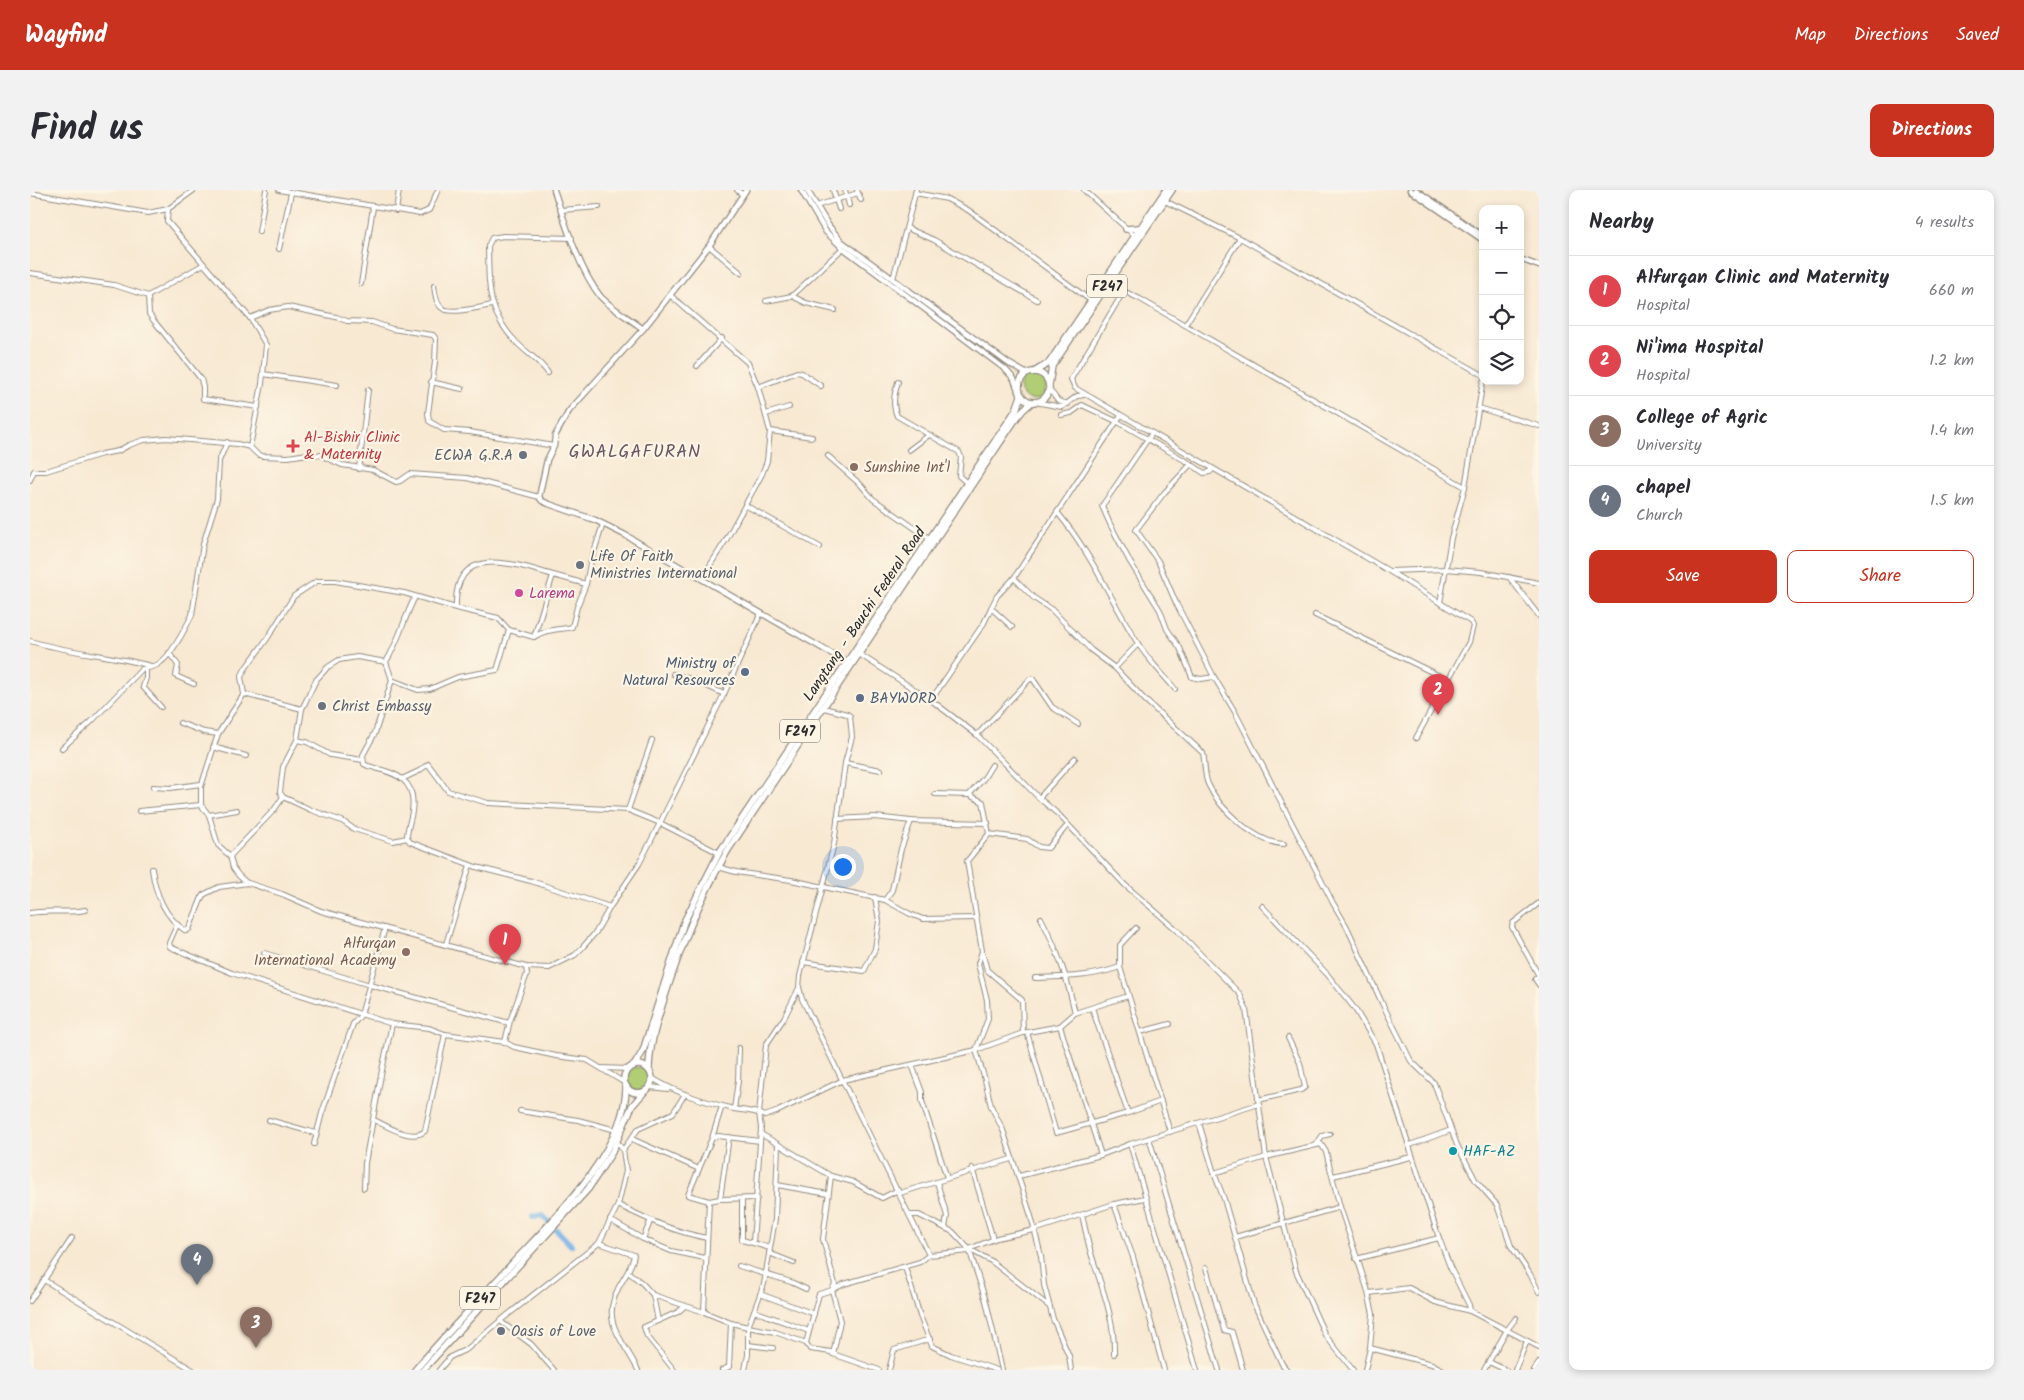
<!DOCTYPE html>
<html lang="en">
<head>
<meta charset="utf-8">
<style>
  body { margin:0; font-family:Kalam,sans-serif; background:#f2f2f3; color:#2b2b33 }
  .controls { position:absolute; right:15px; top:15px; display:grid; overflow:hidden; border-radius:10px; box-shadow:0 2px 8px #0003 }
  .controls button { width:45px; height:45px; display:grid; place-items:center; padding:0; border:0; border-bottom:1px solid #e1e1e2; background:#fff; color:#2b2b33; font:25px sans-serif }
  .you { position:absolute; left:812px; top:676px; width:18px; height:18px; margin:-12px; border:4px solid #fff; border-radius:50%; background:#1a73e8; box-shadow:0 0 0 8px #1a73e833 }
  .badge { display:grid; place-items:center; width:32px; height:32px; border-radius:50%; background:#c8321e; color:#fff; font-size:16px; font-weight:700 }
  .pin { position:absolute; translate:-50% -41px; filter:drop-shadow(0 1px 2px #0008) }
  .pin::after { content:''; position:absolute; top:26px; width:18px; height:15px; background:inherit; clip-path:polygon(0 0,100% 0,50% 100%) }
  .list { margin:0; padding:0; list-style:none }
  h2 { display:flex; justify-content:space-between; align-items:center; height:65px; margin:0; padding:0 20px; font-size:21px }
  h2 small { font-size:16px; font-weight:400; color:#7c7c81 }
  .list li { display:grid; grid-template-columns:32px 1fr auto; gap:15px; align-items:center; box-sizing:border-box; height:70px; padding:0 20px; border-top:1px solid #e1e1e2 }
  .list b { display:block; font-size:19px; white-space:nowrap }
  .list p { margin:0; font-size:16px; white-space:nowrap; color:#7c7c81 }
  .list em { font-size:16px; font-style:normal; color:#7c7c81 }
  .actions { display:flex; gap:10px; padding:15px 20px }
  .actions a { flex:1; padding:11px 0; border:1px solid #c8321e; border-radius:10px; text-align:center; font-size:18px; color:#c8321e }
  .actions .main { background:#c8321e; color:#fff }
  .icon { flex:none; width:28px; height:28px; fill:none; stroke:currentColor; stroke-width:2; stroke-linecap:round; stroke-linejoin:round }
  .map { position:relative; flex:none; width:1509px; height:1180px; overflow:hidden; border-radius:10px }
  header { display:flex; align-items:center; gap:30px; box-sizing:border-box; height:70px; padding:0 25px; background:#c8321e; color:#fff }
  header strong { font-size:24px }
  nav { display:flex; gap:28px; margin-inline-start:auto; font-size:18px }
  .intro { display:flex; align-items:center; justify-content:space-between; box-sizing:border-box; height:120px; padding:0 30px }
  h1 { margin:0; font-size:35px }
  .button { padding:12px 22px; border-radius:10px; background:#c8321e; color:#fff; font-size:18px; font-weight:700 }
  main { display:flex; gap:30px; padding:0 30px }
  aside { flex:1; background:#fff; border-radius:10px; box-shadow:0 2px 8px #0003 }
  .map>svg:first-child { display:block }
</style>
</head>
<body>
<header>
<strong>Wayfind</strong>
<nav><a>Map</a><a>Directions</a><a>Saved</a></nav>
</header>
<div class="intro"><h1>Find us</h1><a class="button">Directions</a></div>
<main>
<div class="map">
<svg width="1509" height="1180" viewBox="0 0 1509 1180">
  <rect width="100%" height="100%" fill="#fcf5e5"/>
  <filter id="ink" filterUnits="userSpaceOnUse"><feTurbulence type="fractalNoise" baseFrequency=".02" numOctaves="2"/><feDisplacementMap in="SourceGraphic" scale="10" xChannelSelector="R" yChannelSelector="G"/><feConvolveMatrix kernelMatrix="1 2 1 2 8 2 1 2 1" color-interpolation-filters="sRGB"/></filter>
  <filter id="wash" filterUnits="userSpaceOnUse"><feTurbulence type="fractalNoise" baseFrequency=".0096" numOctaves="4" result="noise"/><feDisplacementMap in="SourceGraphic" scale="20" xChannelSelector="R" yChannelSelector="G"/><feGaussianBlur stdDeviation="1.12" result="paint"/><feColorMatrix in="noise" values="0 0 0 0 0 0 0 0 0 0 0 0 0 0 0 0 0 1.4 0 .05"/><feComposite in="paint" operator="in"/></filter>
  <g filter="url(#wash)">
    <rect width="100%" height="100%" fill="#f8e9d3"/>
    <g fill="#b1ce75" stroke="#6e7c50">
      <circle cx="1003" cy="197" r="13"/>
      <circle cx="608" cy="889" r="12"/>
    </g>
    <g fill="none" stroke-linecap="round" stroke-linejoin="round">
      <polyline stroke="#75b3e8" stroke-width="6" points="503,1027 512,1025 541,1055"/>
    </g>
  </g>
  <g filter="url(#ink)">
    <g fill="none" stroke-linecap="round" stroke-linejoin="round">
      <defs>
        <g id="minor">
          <polyline points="249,0 390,24 399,20 408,0"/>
          <polyline points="707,0 713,5"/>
          <polyline points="803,0 809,19"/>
          <polyline points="815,0 819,15"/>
          <polyline points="827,0 831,10"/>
          <polyline points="1054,0 1106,47"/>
          <polyline points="0,3 118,23 138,19 164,0"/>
          <polyline points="885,3 917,9 938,20 1060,110"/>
          <polyline points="1135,11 1210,48 1453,185"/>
          <polyline points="786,16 828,3"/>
          <polyline points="138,19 137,31 220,128 236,155 232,194 220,257"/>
          <polyline points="531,20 569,17"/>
          <polyline points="366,21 369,0"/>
          <polyline points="877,38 904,50 1007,110"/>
          <polyline points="229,42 236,0"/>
          <polyline points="679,56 711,83"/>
          <polyline points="249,59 261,3"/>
          <polyline points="0,83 84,95 118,106"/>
          <polyline points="863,89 886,0"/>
          <polyline points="1077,93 1110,109 1435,297"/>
          <polyline points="331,94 343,17"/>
          <path d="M404,96C405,103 406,114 412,118C420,125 452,117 462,115"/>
          <polyline points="1094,101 1041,189 1045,198 1359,381 1441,432 1443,436 1439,452 1386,548"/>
          <polyline points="640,105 718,173 728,197 740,241 737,271 732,284 696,350 672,388"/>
          <polyline points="118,106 119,124 124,131 171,189 173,197 173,209 228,217"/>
          <polyline points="118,106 174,74"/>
          <polyline points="762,106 776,113 805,120"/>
          <polyline points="736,111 762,106 813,58"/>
          <polyline points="220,128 239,120 258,117 306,127 317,131 342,132 362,139 403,145 406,149 405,172 398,223 399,231 414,240 440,242 524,256"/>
          <polyline points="1155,135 1210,48"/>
          <polyline points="667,176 692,148"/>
          <path d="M518,183C509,170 498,164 487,153C456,121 459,97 458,56L462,48L473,46L542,48"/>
          <polyline points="233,184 307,195"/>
          <polyline points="401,192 432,199"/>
          <path d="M868,192C864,205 862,214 867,226L929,262L931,267L929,286L937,293"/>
          <polyline points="728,197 767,182 772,183 791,196"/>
          <polyline points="1019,199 1028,211 1038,214"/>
          <polyline points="1005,212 1032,217 1047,206 1055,205"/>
          <polyline points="1449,218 1509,236"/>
          <polyline points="736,224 759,217"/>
          <polyline points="1031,225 1041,223 1052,215 1088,232 1161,274"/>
          <polyline points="740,241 782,247"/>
          <polyline points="1122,243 1072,316 1080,334 1100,372 1130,420 1137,439 1150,458 1162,487 1171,489 1184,487"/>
          <polyline points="879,260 899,245"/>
          <polyline points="798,266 831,295 843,309 899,348"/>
          <polyline points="329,279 338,200"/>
          <polyline points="1183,279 1180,282 1174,283 1161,274 1134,303 1106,340 1128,371 1146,413 1184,487 1205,522 1303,713 1317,737 1352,813 1381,871 1404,893 1427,955 1446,991 1467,1015 1481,1056 1500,1084 1509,1102"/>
          <polyline points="0,290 4,281 16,281 72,264 88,261 99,255 114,250 136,248 207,254 220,257 227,264 232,266 258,267 278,264 290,265 312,275 343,280 366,292 370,291 380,284 437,288 509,307"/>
          <polyline points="715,315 790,357"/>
          <path d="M1027,322C1060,361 1080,408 1107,452C1117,469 1133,484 1145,499"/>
          <path d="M573,334L560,374L556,394L523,385L504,447L479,440L467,480L428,487L400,499L388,500L362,490L345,543L333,565L334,574L338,576C363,583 387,587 382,621C381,630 377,638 377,648L380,652L446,677L501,691L580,717"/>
          <polyline points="1360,381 1416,379 1451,382 1509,393"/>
          <polyline points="1479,387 1509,426"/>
          <polyline points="984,388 1004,408 1022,420 1061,460 1085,478 1108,454"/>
          <polyline points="1410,413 1421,348 1435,297 1453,191"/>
          <polyline points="1285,425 1418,490"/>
          <polyline points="982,437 961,418 967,406 984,388 1091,225"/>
          <path d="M479,440L468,428L426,418C423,352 485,374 523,385"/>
          <path d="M504,447C515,439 529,440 542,437L547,417L556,394"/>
          <path d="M0,451C40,463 81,465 121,476"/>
          <polyline points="139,463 148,475 146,486 164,494"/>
          <polyline points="829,464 901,510 947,545 1000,489 1003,489 1022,517 1048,534"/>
          <polyline points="356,472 327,467 309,470 298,477 286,490 272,519 267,550 253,577 250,602 253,607 281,620 312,631 324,639 363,651 377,648"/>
          <polyline points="116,478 116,488 113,497 131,517"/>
          <path d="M1085,478L1115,510L1173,563C1175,572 1174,585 1178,594C1189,619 1226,653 1254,654"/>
          <polyline points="643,484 664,490 694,504"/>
          <path d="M362,490L356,472C369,451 374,428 385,407"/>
          <polyline points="214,504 272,519"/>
          <polyline points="901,510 954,433 961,418"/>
          <polyline points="150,533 174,542 188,544"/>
          <polyline points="947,545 1009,608 1029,625 1095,695 1147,740 1174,768 1210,804 1216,819 1236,967 1266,1081 1295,1145 1323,1180"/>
          <polyline points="267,550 277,552 300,565 333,570"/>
          <polyline points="183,557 216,566"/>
          <path d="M32,558L61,532L112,479C119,478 126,477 131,472C143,463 155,439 162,425L173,354L187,309L189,271L197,252"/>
          <polyline points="815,573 851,580"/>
          <polyline points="962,575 954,588 939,605 953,612 959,644 937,671 952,761 948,774 957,810 958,829 946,860 955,890 961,916 973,940 1001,1026 1011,1066 1014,1095 1023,1129 1039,1166 1041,1180"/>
          <polyline points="372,589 389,581 398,574 418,601 458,613 598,620 630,633 694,504 731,423"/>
          <polyline points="123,597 140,598 171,594"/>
          <polyline points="905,604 939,605"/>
          <polyline points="1009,608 1045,568"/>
          <polyline points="598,620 622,550"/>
          <polyline points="109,621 171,615"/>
          <polyline points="179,625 207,620"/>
          <polyline points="807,629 845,627 881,631 958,633"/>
          <polyline points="959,644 997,649 1009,657 1018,658 1036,637"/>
          <polyline points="200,666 244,620 253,607"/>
          <polyline points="688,677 706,682 761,690 855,710 880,724 893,729 946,728"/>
          <path d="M122,679C125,703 135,728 156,741L159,739L173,705L189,697L218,693L252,704L291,721L496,777L519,778L545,765L552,758L566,742L580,717L609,674L630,633L689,663"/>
          <polyline points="217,693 209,686 203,678 200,666 188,655 179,625 171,615 171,597 188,544 214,504 211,487 215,479 237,449 264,406 287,391 305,391 374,403 426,418"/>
          <polyline points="855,710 862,700 871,659 881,631"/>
          <polyline points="1232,716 1297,784 1325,819 1346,854 1409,1048 1420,1077 1439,1115 1440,1121"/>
          <path d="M0,723C19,719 36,724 55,720"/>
          <polyline points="147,735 139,753 140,757 202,783 362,834 399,838 415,844 475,852 484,857 526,866 557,870 595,893"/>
          <polyline points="416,754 440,675"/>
          <polyline points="952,762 957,780 992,810 993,843"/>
          <polyline points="234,763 340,795 479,833"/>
          <polyline points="773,772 834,781 845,759 849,731 845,707"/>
          <polyline points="1090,777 1140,942"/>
          <polyline points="1509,786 1482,737 1483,733 1509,713"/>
          <polyline points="1509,786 1505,789 1509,795"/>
          <path d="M1005,788C1034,787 1062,787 1090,777V755L1106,738"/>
          <polyline points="1062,818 1098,923"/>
          <polyline points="1045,823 1098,806"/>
          <polyline points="1030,836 1071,965"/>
          <polyline points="997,842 1026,943 1098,923 1131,911"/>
          <polyline points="1110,842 1140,834"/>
          <polyline points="475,852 480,831 497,784 496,777"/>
          <polyline points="882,875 892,902 892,911 917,988"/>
          <polyline points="571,878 599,879"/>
          <path d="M622,888C646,903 673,911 700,918C711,921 725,920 735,926L746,922L813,890L946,860L993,843L1030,836L1045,823C1037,787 1028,761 1011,728"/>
          <polyline points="620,897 638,899"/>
          <polyline points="1228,910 1271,900 1275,897 1270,873 1258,848"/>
          <polyline points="704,919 708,891 709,858"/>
          <polyline points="490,921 548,930 586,940"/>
          <polyline points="239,930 285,943"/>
          <path d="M344,930C357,936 382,952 395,941L415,844"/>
          <polyline points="1169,933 1184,983"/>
          <polyline points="731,944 801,986 823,992 852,1008 868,1000"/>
          <polyline points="682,948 692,916"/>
          <polyline points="1119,948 1189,1180"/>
          <polyline points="602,949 669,979"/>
          <polyline points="284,954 292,923 323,834 331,825 355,738"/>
          <polyline points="1100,954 1167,1180"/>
          <polyline points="1287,954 1292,946 1300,944"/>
          <polyline points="1380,955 1421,940"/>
          <polyline points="593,960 608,939 643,923 655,904"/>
          <polyline points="942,978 963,1049"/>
          <polyline points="801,986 793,1049 805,1094 802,1100 810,1131 803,1164 849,1180"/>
          <polyline points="989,986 1071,965 1100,954 1229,914"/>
          <polyline points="1303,986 1381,967"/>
          <polyline points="907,992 917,1026 915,1038"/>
          <polyline points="747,995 798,1004"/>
          <polyline points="334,998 335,973 351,885 362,834"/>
          <polyline points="870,1003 981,969"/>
          <polyline points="727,1008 690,1009 679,1011 658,1005 682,948 688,946 730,951"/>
          <polyline points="690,1009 699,947"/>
          <polyline points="712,1009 712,1050 723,1053"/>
          <polyline points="1084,1014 1103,1067 1134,1180"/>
          <path d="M588,1015C617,1029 644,1042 677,1048"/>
          <polyline points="880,1025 889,1025 923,1042 939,1059 961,1071 1020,1117"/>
          <path d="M1052,1025C1055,1037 1057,1050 1061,1063C1071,1096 1085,1128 1084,1164"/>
          <polyline points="580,1030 613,1049 641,1061 675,1068"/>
          <polyline points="1205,1047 1310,1017"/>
          <polyline points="613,1049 620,1032"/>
          <path d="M569,1053L604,1065C602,1079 592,1089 587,1101C571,1134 595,1152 608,1180"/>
          <polyline points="740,1058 723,1053 731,938 729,923 736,855 754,828 769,798"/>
          <polyline points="739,1063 764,1073"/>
          <polyline points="899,1065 939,1061"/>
          <polyline points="1326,1069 1409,1048"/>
          <polyline points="709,1076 761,1092 776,1099"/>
          <polyline points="875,1077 890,1126 902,1156 921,1165 967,1180"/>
          <polyline points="1176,1078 1194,1140 1202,1142 1213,1180"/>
          <polyline points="598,1082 612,1093 623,1105 674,1122 701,1133 718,1137 734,1094 745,1029 748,956"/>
          <polyline points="14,1090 163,1180"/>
          <polyline points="1339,1103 1379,1098 1405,1112 1440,1121 1509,1157"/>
          <polyline points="730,1104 784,1124"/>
          <polyline points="623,1105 628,1131"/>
          <polyline points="0,1111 42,1048"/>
          <polyline points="724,1121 779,1141"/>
          <polyline points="674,1122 679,1011"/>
          <polyline points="470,1131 569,1053 588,1015 596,981 593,960 587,952"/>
          <polyline points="776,1153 780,1159 801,1162 803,1164"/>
          <polyline points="718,1155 743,1158"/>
          <polyline points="1340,1158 1402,1174 1413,1180"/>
          <polyline points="1459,1172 1476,1180"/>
          <polyline points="409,1180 420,1167 437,1159 470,1131 501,1154 524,1180"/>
          <polyline points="644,1180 617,1146 614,1137 648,1122 655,1116"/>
          <polyline points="692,1180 699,1177 701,1133"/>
          <polyline points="715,1180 718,1165 718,1137 745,1142 776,1153 789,1104 802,1100 814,1094 890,1072 899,1065 772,809 769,797 770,786 804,654 815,573 822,547 820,526 817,524 794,518"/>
          <polyline points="859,1180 864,1160 900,1149"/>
          <polyline points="972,1180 956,1111 939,1059 967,1048 1004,1040 1084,1014 1115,1008"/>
          <polyline points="1257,1180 1252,1174 1224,1114 1194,1009 1184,983 1236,967 1291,954 1296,962 1310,1017 1337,1098 1343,1124 1340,1158 1335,1180"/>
          <polyline points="1454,1180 1477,1140 1486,1128"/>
          <polyline points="1485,1180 1497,1151"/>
          <polyline points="1504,1180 1509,1173"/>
        </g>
        <g id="tertiary">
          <path d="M524,0C535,33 549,79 570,106C578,116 602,130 613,139"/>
          <polyline points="716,0 679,56 613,139 539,221 525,246 524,256 517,270 509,307 512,311 519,314 565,330 595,345 818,473"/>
          <polyline points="771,0 796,42 813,58 975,179 984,189 988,200"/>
          <polyline points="777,0 798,35 811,51 978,173 997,184"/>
          <polyline points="1380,0 1453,50"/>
          <polyline points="1386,0 1453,46"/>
          <polyline points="1490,69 1509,76"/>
        </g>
        <g id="primary">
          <polyline points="1096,39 1109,38"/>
          <circle cx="1004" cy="197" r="15"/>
          <polyline points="1004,182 1019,173 1136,0"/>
          <polyline points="1019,195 1022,176 1142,0"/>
          <circle cx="608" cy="889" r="14"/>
          <polyline points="604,876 613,861 654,732 689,663 986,220 991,206"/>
          <path d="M619,880C619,857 626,834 633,812C651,755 668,712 698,660L985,230L993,220L1002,212"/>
          <path d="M385,1180C416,1144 449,1110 481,1075C522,1031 597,960 596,896"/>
          <polyline points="393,1180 558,999 582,962 602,916 615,901"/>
        </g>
      </defs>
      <use href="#minor" stroke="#928a7f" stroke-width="6"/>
      <use href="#tertiary" stroke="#928a7f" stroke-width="7"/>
      <use href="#primary" stroke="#928a7f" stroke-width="8"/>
      <use href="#minor" stroke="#fff" stroke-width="4"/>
      <use href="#tertiary" stroke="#fff" stroke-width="4.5"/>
      <use href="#primary" stroke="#fff" stroke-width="5.5"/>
    </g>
  </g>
  <path fill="#e0444e" stroke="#fcf5e5" stroke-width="2" d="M260.5 248.5h5v5h5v5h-5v5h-5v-5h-5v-5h5z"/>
  <g fill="#6b7280" stroke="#fcf5e5" stroke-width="2">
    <circle cx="493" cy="265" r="5"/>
    <circle cx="550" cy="375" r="5"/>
    <circle cx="292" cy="516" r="5"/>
    <circle cx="471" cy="1141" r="5"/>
  </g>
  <g fill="#8d6e63" stroke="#fcf5e5" stroke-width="2">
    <circle cx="824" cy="277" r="5"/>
    <circle cx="376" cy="762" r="5"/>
  </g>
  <circle fill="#d1479c" stroke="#fcf5e5" stroke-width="2" cx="489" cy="403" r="5"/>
  <g fill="#5c6f8a" stroke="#fcf5e5" stroke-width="2">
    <circle cx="715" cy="482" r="5"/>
    <circle cx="830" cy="508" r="5"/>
  </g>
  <circle fill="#0f9aa8" stroke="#fcf5e5" stroke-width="2" cx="1423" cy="961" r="5"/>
  <g text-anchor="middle" stroke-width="4.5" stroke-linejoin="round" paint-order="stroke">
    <g fill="#fcf5e5" stroke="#6a6863" stroke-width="1">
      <rect x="1057" y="84.5" width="40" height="23" rx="4"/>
      <rect x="750" y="529.5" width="40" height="23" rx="4"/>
      <rect x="430" y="1096.5" width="40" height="23" rx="4"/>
    </g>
    <g font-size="14" font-weight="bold" fill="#2b2b2b">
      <text x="1077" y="101">F247</text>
      <text x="770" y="546">F247</text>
      <text x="450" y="1113">F247</text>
    </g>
    <g font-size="15" fill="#be3a42" stroke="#fcf5e5" text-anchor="start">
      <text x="274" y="252">Al-Bishir Clinic<tspan x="274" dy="17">&amp; Maternity</tspan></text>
    </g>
    <g font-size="15" fill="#5b616d" stroke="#fcf5e5" text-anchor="start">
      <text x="483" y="270" text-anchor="end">ECWA G.R.A</text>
      <text x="560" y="371">Life Of Faith<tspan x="560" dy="17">Ministries International</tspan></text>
      <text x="302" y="521">Christ Embassy</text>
      <text x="481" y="1146">Oasis of Love</text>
    </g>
    <g font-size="15" fill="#785e54" stroke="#fcf5e5" text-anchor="start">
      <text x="834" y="282">Sunshine Int'l</text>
      <text x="366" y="758" text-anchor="end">Alfurqan<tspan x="366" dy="17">International Academy</tspan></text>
    </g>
    <g font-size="15" fill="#b23c85" stroke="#fcf5e5" text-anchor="start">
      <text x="499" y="408">Larema</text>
    </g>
    <g font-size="15" fill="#2b2b2b" stroke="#fcf5e5">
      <text transform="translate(834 424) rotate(-56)" y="5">Langtang - Bauchi Federal Road</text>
    </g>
    <g font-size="15" fill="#4e5e75" stroke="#fcf5e5" text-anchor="end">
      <text x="705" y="478">Ministry of<tspan x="705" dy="17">Natural Resources</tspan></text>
      <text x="840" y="513" text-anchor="start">BAYWORD</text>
    </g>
    <g font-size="15" fill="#0d838f" stroke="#fcf5e5" text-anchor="start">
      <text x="1433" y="966">HAF-AZ</text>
    </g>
    <g font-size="18" letter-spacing="1" fill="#6a5763" stroke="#fcf5e5">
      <text x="605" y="267">GWALGAFURAN</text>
    </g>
  </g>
</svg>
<div class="controls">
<button>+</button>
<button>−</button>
<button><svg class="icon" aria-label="locate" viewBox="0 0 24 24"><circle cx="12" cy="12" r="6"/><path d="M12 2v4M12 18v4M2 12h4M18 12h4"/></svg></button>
<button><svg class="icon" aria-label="layers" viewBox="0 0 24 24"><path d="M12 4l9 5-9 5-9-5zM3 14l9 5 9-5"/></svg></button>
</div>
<div class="you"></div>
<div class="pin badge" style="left:475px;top:775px;background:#e0444e">1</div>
<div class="pin badge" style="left:1408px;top:525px;background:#e0444e">2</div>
<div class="pin badge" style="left:226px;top:1158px;background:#8d6e63">3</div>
<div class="pin badge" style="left:167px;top:1095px;background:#6b7280">4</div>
</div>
<aside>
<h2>Nearby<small>4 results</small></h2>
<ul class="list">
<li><span class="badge" style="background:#e0444e">1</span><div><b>Alfurqan Clinic and Maternity</b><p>Hospital</p></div><em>660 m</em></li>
<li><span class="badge" style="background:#e0444e">2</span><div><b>Ni'ima Hospital</b><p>Hospital</p></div><em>1.2 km</em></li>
<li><span class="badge" style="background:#8d6e63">3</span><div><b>College of Agric</b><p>University</p></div><em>1.4 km</em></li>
<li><span class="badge" style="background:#6b7280">4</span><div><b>chapel</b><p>Church</p></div><em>1.5 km</em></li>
</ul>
<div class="actions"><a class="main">Save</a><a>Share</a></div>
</aside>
</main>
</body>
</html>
